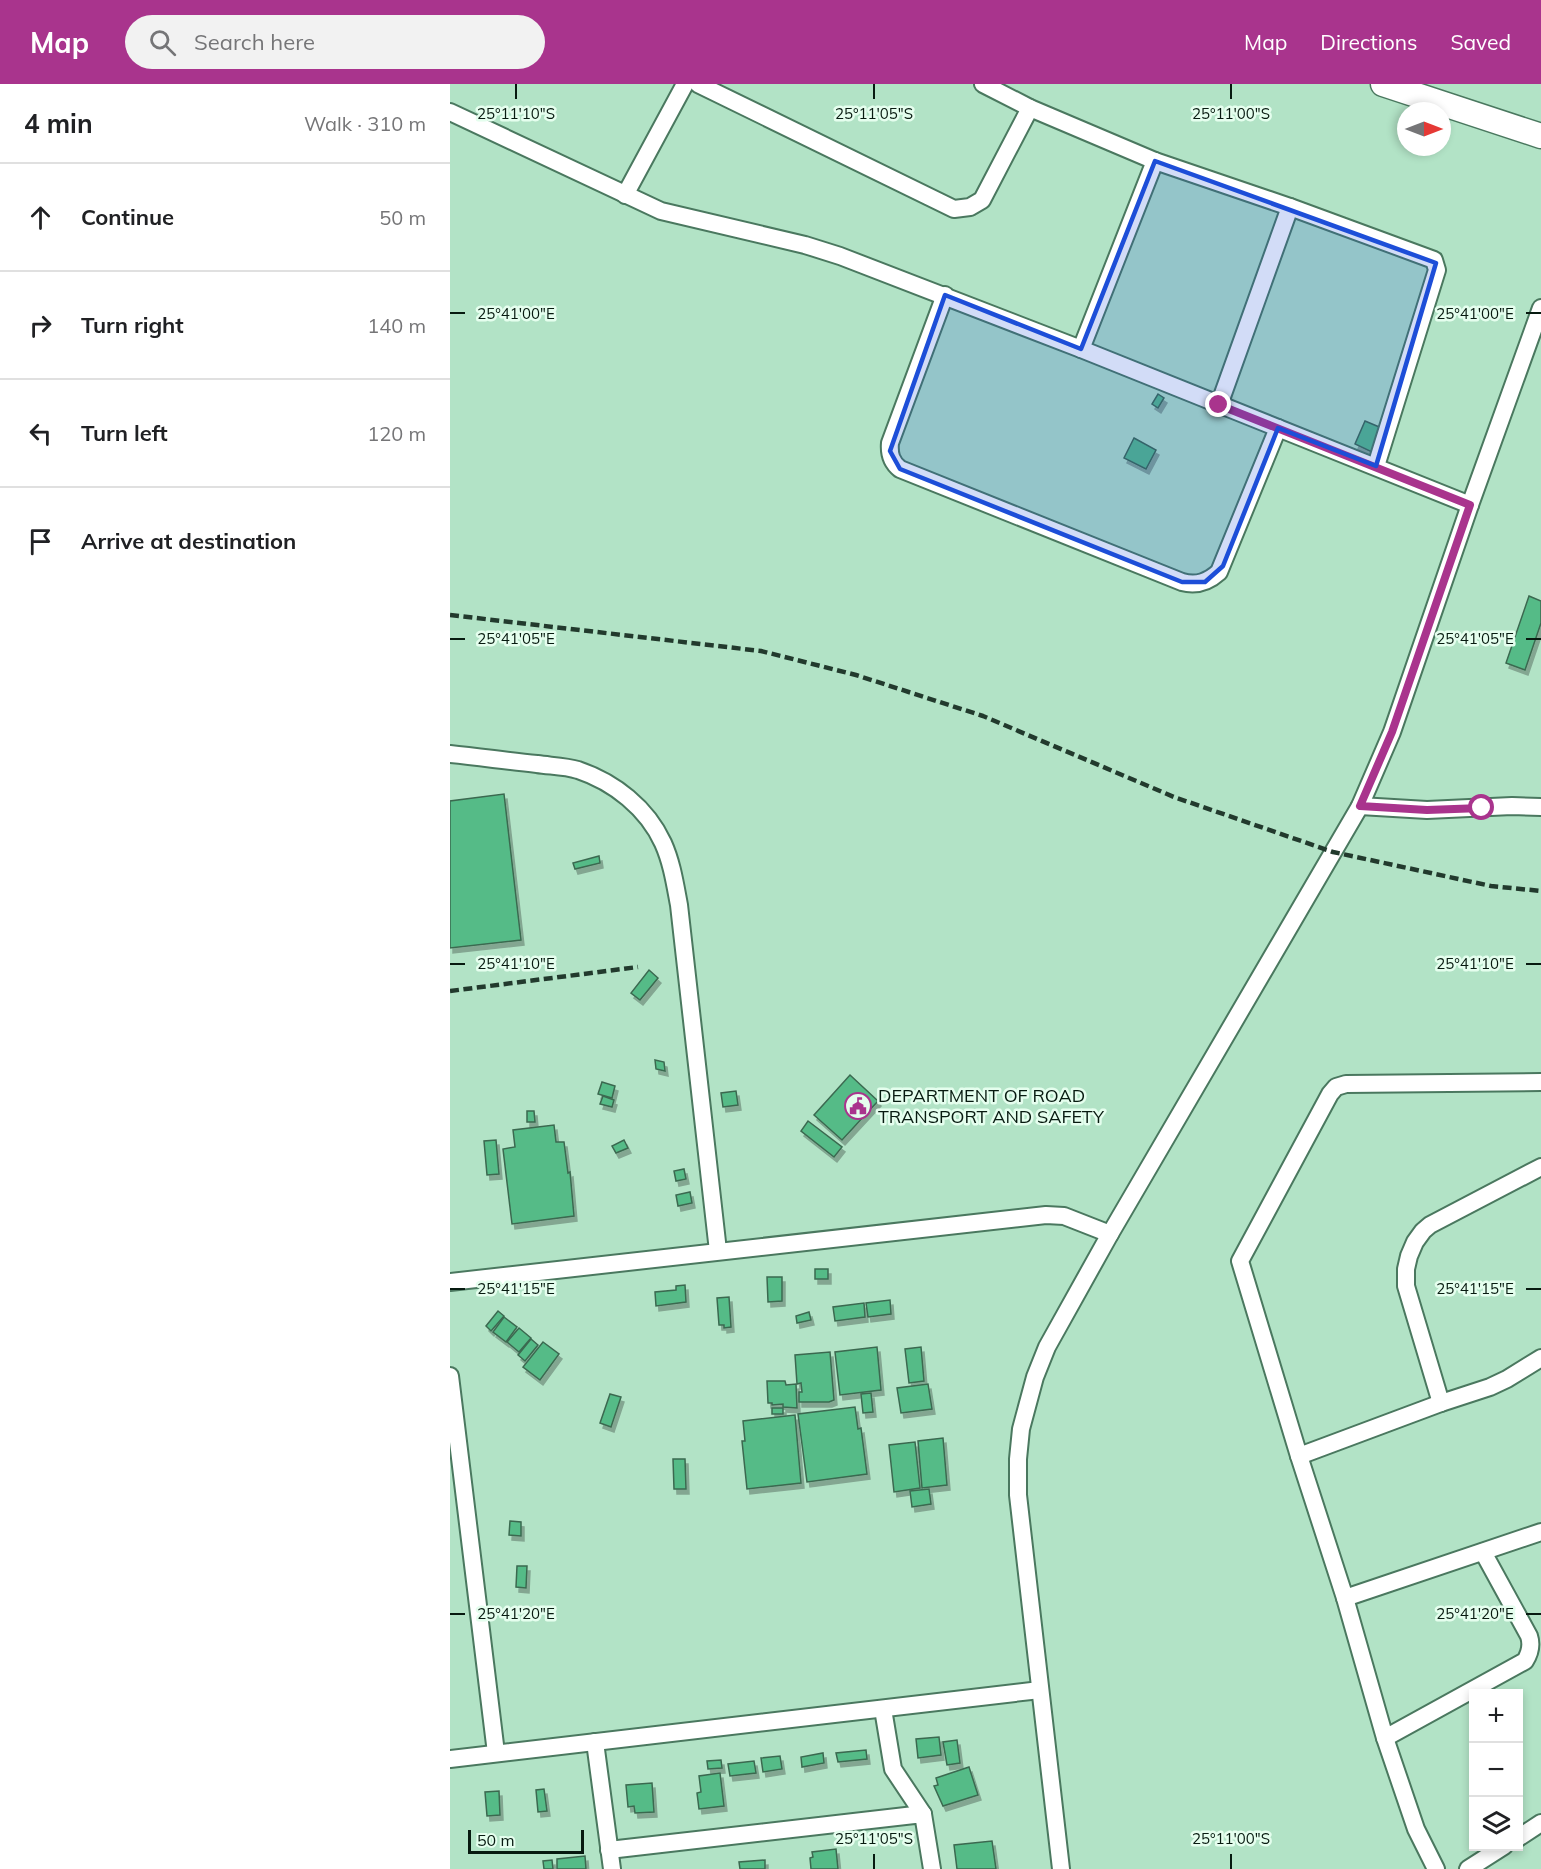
<!DOCTYPE html>
<html lang="en">
<head>
<meta charset="utf-8">
<style>
  body { margin:0; font-family:Mulish,sans-serif; background:#f2f2f2; color:#202124 }
  .controls { position:absolute; right:18px; bottom:18px; display:grid; overflow:hidden; border-radius:0px; box-shadow:0 3px 9px #0003 }
  .controls button { width:54px; height:54px; display:grid; place-items:center; padding:0; border:0; border-bottom:2px solid #e0e0e0; background:#fff; color:#202124; font:30px sans-serif }
  .compass { position:absolute; left:947px; top:18px; width:54px; height:54px; border-radius:50%; background:#fff; box-shadow:0 3px 9px #0003; rotate:90deg }
  .scale { position:absolute; left:18px; bottom:15px; width:116px; box-sizing:border-box; padding-left:6px; border:3px solid #071a10; border-top:0; font-size:16px; line-height:21px; white-space:nowrap; color:#071a10; -webkit-text-stroke:4px #e5feee; paint-order:stroke }
  .stop { position:absolute; width:18px; height:18px; margin:-14px; border:4px solid #a9348d; border-radius:50%; background:#fff }
  .stop.end { background:#a9348d; border-color:#fff; box-shadow:0 2px 6px #0008 }
  .list { margin:0; padding:0; list-style:none }
  h2 { display:flex; justify-content:space-between; align-items:center; height:78px; margin:0; padding:0 24px; font-size:26px }
  h2 small { font-size:20px; font-weight:400; color:#757577 }
  .list li { display:grid; grid-template-columns:39px 1fr auto; gap:18px; align-items:center; box-sizing:border-box; height:108px; padding:0 24px; border-top:2px solid #e0e0e0 }
  .list b { display:block; font-size:22px; white-space:nowrap }
  .list em { font-size:20px; font-style:normal; color:#757577 }
  .icon { flex:none; width:33px; height:33px; fill:none; stroke:currentColor; stroke-width:2; stroke-linecap:round; stroke-linejoin:round }
  .map { position:relative; flex:none; width:1091px; height:1785px; overflow:hidden }
  header { display:flex; align-items:center; gap:36px; box-sizing:border-box; height:84px; padding:0 30px; background:#a9348d; color:#fff }
  header strong { font-size:28px }
  nav { display:flex; gap:33px; margin-inline-start:auto; font-size:21px }
  .search { width:420px; height:54px; background:#f2f2f2; display:flex; align-items:center; gap:15px; box-sizing:border-box; padding:0 21px; border-radius:33px; color:#757577; font-size:22px }
  main { display:flex }
  aside { flex:1; background:#fff }
  .map>svg:first-child { display:block }
</style>
</head>
<body>
<header>
<strong>Map</strong>
<div class="search"><svg class="icon" aria-label="search" viewBox="0 0 24 24"><circle cx="10" cy="10" r="6"/><path d="M15 15l6 6"/></svg>Search here</div>
<nav><a>Map</a><a>Directions</a><a>Saved</a></nav>
</header>
<main>
<aside>
<h2>4 min<small>Walk · 310 m</small></h2>
<ul class="list">
<li><svg class="icon" aria-label="ahead" viewBox="0 0 24 24"><path d="M12 20V5M6 11l6-6 6 6"/></svg><div><b>Continue</b></div><em>50 m</em></li>
<li><svg class="icon" aria-label="right" viewBox="0 0 24 24"><path d="M7 20v-9h11M14 6l5 5-5 5"/></svg><div><b>Turn right</b></div><em>140 m</em></li>
<li><svg class="icon" aria-label="left" viewBox="0 0 24 24"><path d="M17 20v-9H6M10 6l-5 5 5 5"/></svg><div><b>Turn left</b></div><em>120 m</em></li>
<li><svg class="icon" aria-label="arrive" viewBox="0 0 24 24"><path d="M6 21V4h12l-3 4 3 4H6"/></svg><div><b>Arrive at destination</b></div></li>
</ul>
</aside>
<div class="map">
<svg width="1091" height="1785" viewBox="0 0 1091 1785">
  <defs>
    <filter id="shadow"><feDropShadow dx="3" dy="5" stdDeviation="0" flood-color="#0004"/></filter>
  </defs>
  <rect width="100%" height="100%" fill="#b2e3c6"/>
  <g fill="#55bb87" stroke="#3b6950" stroke-width="1.5" filter="url(#shadow)">
    <polygon points="708,310 714,314 708,324 702,320"/>
    <polygon points="915,337 934,345 924,369 905,360"/>
    <polygon points="684,354 706,366 696,385 674,374"/>
    <polygon points="1079,512 1091,517 1091,539 1075,586 1056,579"/>
    <polygon points="54,710 71,856 0,864 0,717"/>
    <polygon points="149,772 150,779 125,785 123,779"/>
    <polygon points="199,886 208,894 190,916 181,909"/>
    <polygon points="205,976 214,978 215,987 206,985"/>
    <polygon points="400,991 428,1017 392,1056 364,1031"/>
    <polygon points="152,998 165,1002 162,1014 148,1010"/>
    <polygon points="286,1007 288,1021 273,1023 271,1009"/>
    <polygon points="153,1012 164,1016 162,1023 150,1020"/>
    <polygon points="77,1027 84,1027 85,1038 77,1038"/>
    <polygon points="358,1037 392,1063 384,1073 351,1047"/>
    <polygon points="104,1041 106,1058 114,1058 118,1089 120,1088 124,1132 62,1140 53,1065 65,1063 63,1046"/>
    <polygon points="46,1056 49,1090 37,1091 34,1057"/>
    <polygon points="174,1056 178,1064 166,1069 162,1062"/>
    <polygon points="234,1085 236,1095 226,1097 224,1087"/>
    <polygon points="240,1108 242,1119 228,1122 226,1111"/>
    <rect x="365" y="1185" width="13" height="10"/>
    <polygon points="317,1193 332,1193 332,1217 318,1218"/>
    <polygon points="235,1201 236,1218 206,1222 205,1208 226,1206 226,1202"/>
    <polygon points="279,1213 281,1243 274,1244 274,1241 269,1241 267,1214"/>
    <polygon points="440,1216 441,1230 418,1233 416,1219"/>
    <polygon points="414,1219 415,1233 385,1237 383,1223"/>
    <polygon points="48,1227 54,1232 41,1247 36,1242"/>
    <polygon points="359,1228 361,1236 347,1239 346,1232"/>
    <polygon points="54,1233 67,1243 56,1258 43,1248"/>
    <polygon points="69,1244 81,1254 69,1268 57,1258"/>
    <polygon points="81,1255 88,1261 75,1277 68,1271"/>
    <polygon points="93,1258 109,1270 90,1296 73,1283"/>
    <polygon points="427,1263 431,1306 390,1311 385,1268"/>
    <polygon points="471,1263 474,1297 459,1299 455,1265"/>
    <polygon points="380,1268 384,1316 379,1318 349,1318 349,1308 352,1308 351,1299 347,1300 345,1271"/>
    <polygon points="317,1297 335,1297 336,1301 346,1300 347,1324 333,1323 333,1320 322,1321 322,1319 318,1319"/>
    <polygon points="478,1300 482,1325 451,1329 447,1304"/>
    <polygon points="421,1309 423,1328 413,1329 411,1310"/>
    <polygon points="160,1310 171,1313 161,1343 150,1339"/>
    <polygon points="405,1323 408,1345 411,1344 417,1390 357,1398 348,1330"/>
    <rect x="322" y="1324" width="11" height="6"/>
    <polygon points="345,1331 351,1399 297,1405 292,1357 295,1357 293,1337"/>
    <polygon points="493,1354 497,1401 472,1404 468,1357"/>
    <polygon points="465,1358 470,1404 444,1408 439,1361"/>
    <polygon points="223,1375 235,1375 236,1405 224,1405"/>
    <polygon points="479,1405 481,1420 462,1423 460,1407"/>
    <polygon points="60,1437 71,1438 71,1452 59,1451"/>
    <polygon points="67,1482 77,1482 76,1504 66,1503"/>
    <polygon points="489,1653 491,1671 468,1674 466,1655"/>
    <polygon points="507,1656 510,1679 497,1681 493,1658"/>
    <polygon points="416,1666 417,1675 388,1678 386,1669"/>
    <polygon points="373,1669 374,1679 352,1683 351,1673"/>
    <polygon points="330,1672 332,1685 313,1688 311,1674"/>
    <polygon points="271,1676 272,1684 258,1685 257,1677"/>
    <polygon points="304,1677 306,1689 280,1692 278,1680"/>
    <polygon points="519,1683 528,1711 493,1722 484,1702 488,1701 486,1694"/>
    <polygon points="270,1689 274,1722 249,1725 247,1709 251,1708 249,1692"/>
    <polygon points="202,1699 204,1728 185,1729 184,1722 178,1723 176,1701"/>
    <polygon points="94,1705 97,1727 88,1728 86,1706"/>
    <polygon points="49,1707 50,1731 37,1732 35,1708"/>
    <polygon points="542,1757 546,1785 507,1785 504,1761"/>
    <polygon points="386,1765 388,1785 361,1785 360,1774 363,1773 362,1768"/>
    <polygon points="135,1772 136,1785 107,1785 107,1775"/>
    <polygon points="102,1776 103,1785 94,1785 93,1777"/>
    <polygon points="315,1776 315,1785 290,1785 289,1778"/>
  </g>
  <g fill="none" stroke-linecap="round" stroke-linejoin="round">
    <defs>
      <g id="minor">
        <polyline points="248,0 504,125 520,123 532,116 580,24"/>
        <polyline points="533,0 580,24 705,77 840,123 984,176 987,186 926,382"/>
        <polyline points="0,28 211,127 355,161 390,172 631,265 1020,421"/>
        <polyline points="175,111 235,0"/>
        <path d="M495,211L440,359C439,370 441,378 450,385L732,498C747,502 758,498 769,488L828,344"/>
        <polyline points="631,265 705,77"/>
        <polyline points="769,321 840,123"/>
        <path d="M0,670C29,673 58,677 87,680C100,682 115,682 128,686C164,698 197,724 213,759C222,779 225,800 229,821L268,1167"/>
        <polyline points="910,722 977,726 1062,722 1091,723"/>
        <polyline points="0,1198 596,1131 614,1132 660,1150"/>
        <polyline points="0,1292 46,1669"/>
        <polyline points="991,1319 956,1202 956,1185 959,1172 965,1158 973,1147 980,1141 1091,1083"/>
        <polyline points="849,1372 991,1319 1040,1303 1057,1295 1091,1274"/>
        <polyline points="895,1514 1091,1448"/>
        <polyline points="433,1625 443,1685 473,1730"/>
        <path d="M935,1654L1075,1577C1080,1569 1082,1561 1079,1552L1033,1468"/>
        <polyline points="145,1658 162,1785"/>
        <polyline points="0,1675 590,1606"/>
        <polyline points="1068,1754 1091,1739"/>
        <polyline points="159,1766 473,1730 482,1785"/>
        <polyline points="611,1785 568,1411 568,1375 571,1345 585,1293 597,1263 660,1150 910,722 942,648 1020,421 1091,224"/>
        <polyline points="986,1785 966,1745 935,1654 895,1514 849,1372 790,1177 880,1010 886,1003 896,1000 1091,998"/>
        <polyline points="1018,1785 1054,1762"/>
      </g>
      <polyline id="highway" points="933,0 1091,52"/>
    </defs>
    <use href="#minor" stroke="#4a785f" stroke-width="20"/>
    <use href="#highway" stroke="#4a785f" stroke-width="27"/>
    <use href="#minor" stroke="#fff" stroke-width="16"/>
    <use href="#highway" stroke="#fff" stroke-width="24"/>
    <g stroke="#223a2d" stroke-width="4.5" stroke-dasharray="9 4.5" stroke-linecap="butt">
      <polyline points="0,531 311,567 406,591 533,632 724,713 883,768 1041,802 1091,807"/>
      <polyline points="0,907 188,883"/>
    </g>
  </g>
  <g fill="none" stroke-linecap="round" stroke-linejoin="round">
    <polyline stroke="#a9348d" stroke-width="8" points="769,321 1020,421 942,648 910,722 977,726 1032,724"/>
  </g>
  <path fill="#1d4ed8" fill-opacity="0.2" stroke="#1d4ed8" stroke-width="4.5" stroke-linejoin="round" d="M705,77L986,179L926,382L828,344L773,482L755,498H732L450,385L440,367L495,211L631,265Z"/>
  <path fill="none" stroke="#071a10" stroke-width="2" d="M66,0V15M424,0V15M781,0V15M0,229H15M1076,229H1091M0,555H15M1076,555H1091M0,880H15M1076,880H1091M0,1205H15M1076,1205H1091M0,1530H15M1076,1530H1091M424,1770V1785M781,1770V1785"/>
  <defs>
    <symbol id="civic-ring" viewBox="-11 -11 22 22"><circle r="9.5" fill="#e5feee" stroke="#a9348d" stroke-width="1.5"/><path d="M-.6-6.5H3V-4.5H.6V-3L4-1V1h2V6H-6V1h2V-1L-.6-3ZM-1.2 2.5V6h2.4V2.5Z" fill="#a9348d"/></symbol>
  </defs>
  <g fill-rule="evenodd">
    <use href="#civic-ring" x="393" y="1007" width="30" height="30"/>
  </g>
  <g text-anchor="middle" stroke-width="5" stroke-linejoin="round" paint-order="stroke">
    <g font-size="18" fill="#071a10" stroke="#e5feee" text-anchor="start">
      <text x="428" y="1018">DEPARTMENT OF ROAD<tspan x="428" dy="21">TRANSPORT AND SAFETY</tspan></text>
    </g>
  </g>
  <g font-size="15" text-anchor="middle" fill="#071a10" stroke="#e5feee" stroke-width="5" stroke-linejoin="round" paint-order="stroke">
    <text x="66" y="35">25°11'10"S</text>
    <text x="424" y="35">25°11'05"S</text>
    <text x="781" y="35">25°11'00"S</text>
    <text x="1025" y="235">25°41'00"E</text>
    <text x="66" y="235">25°41'00"E</text>
    <text x="66" y="560">25°41'05"E</text>
    <text x="1025" y="560">25°41'05"E</text>
    <text x="1025" y="885">25°41'10"E</text>
    <text x="66" y="885">25°41'10"E</text>
    <text x="1025" y="1210">25°41'15"E</text>
    <text x="66" y="1210">25°41'15"E</text>
    <text x="1025" y="1535">25°41'20"E</text>
    <text x="66" y="1535">25°41'20"E</text>
    <text x="424" y="1760">25°11'05"S</text>
    <text x="781" y="1760">25°11'00"S</text>
  </g>
</svg>
<div class="controls">
<button>+</button>
<button>−</button>
<button><svg class="icon" aria-label="layers" viewBox="0 0 24 24"><path d="M12 4l9 5-9 5-9-5zM3 14l9 5 9-5"/></svg></button>
</div>
<svg class="compass" viewBox="-18 -18 36 36"><path d="M0-13l5 13h-10z" fill="#e53935"/><path d="M0 13l5-13h-10z" fill="#757577"/></svg>
<div class="scale">50 m</div>
<div class="stop" style="left:1032px;top:724px"></div>
<div class="stop end" style="left:769px;top:321px"></div>
</div>
</main>
</body>
</html>
